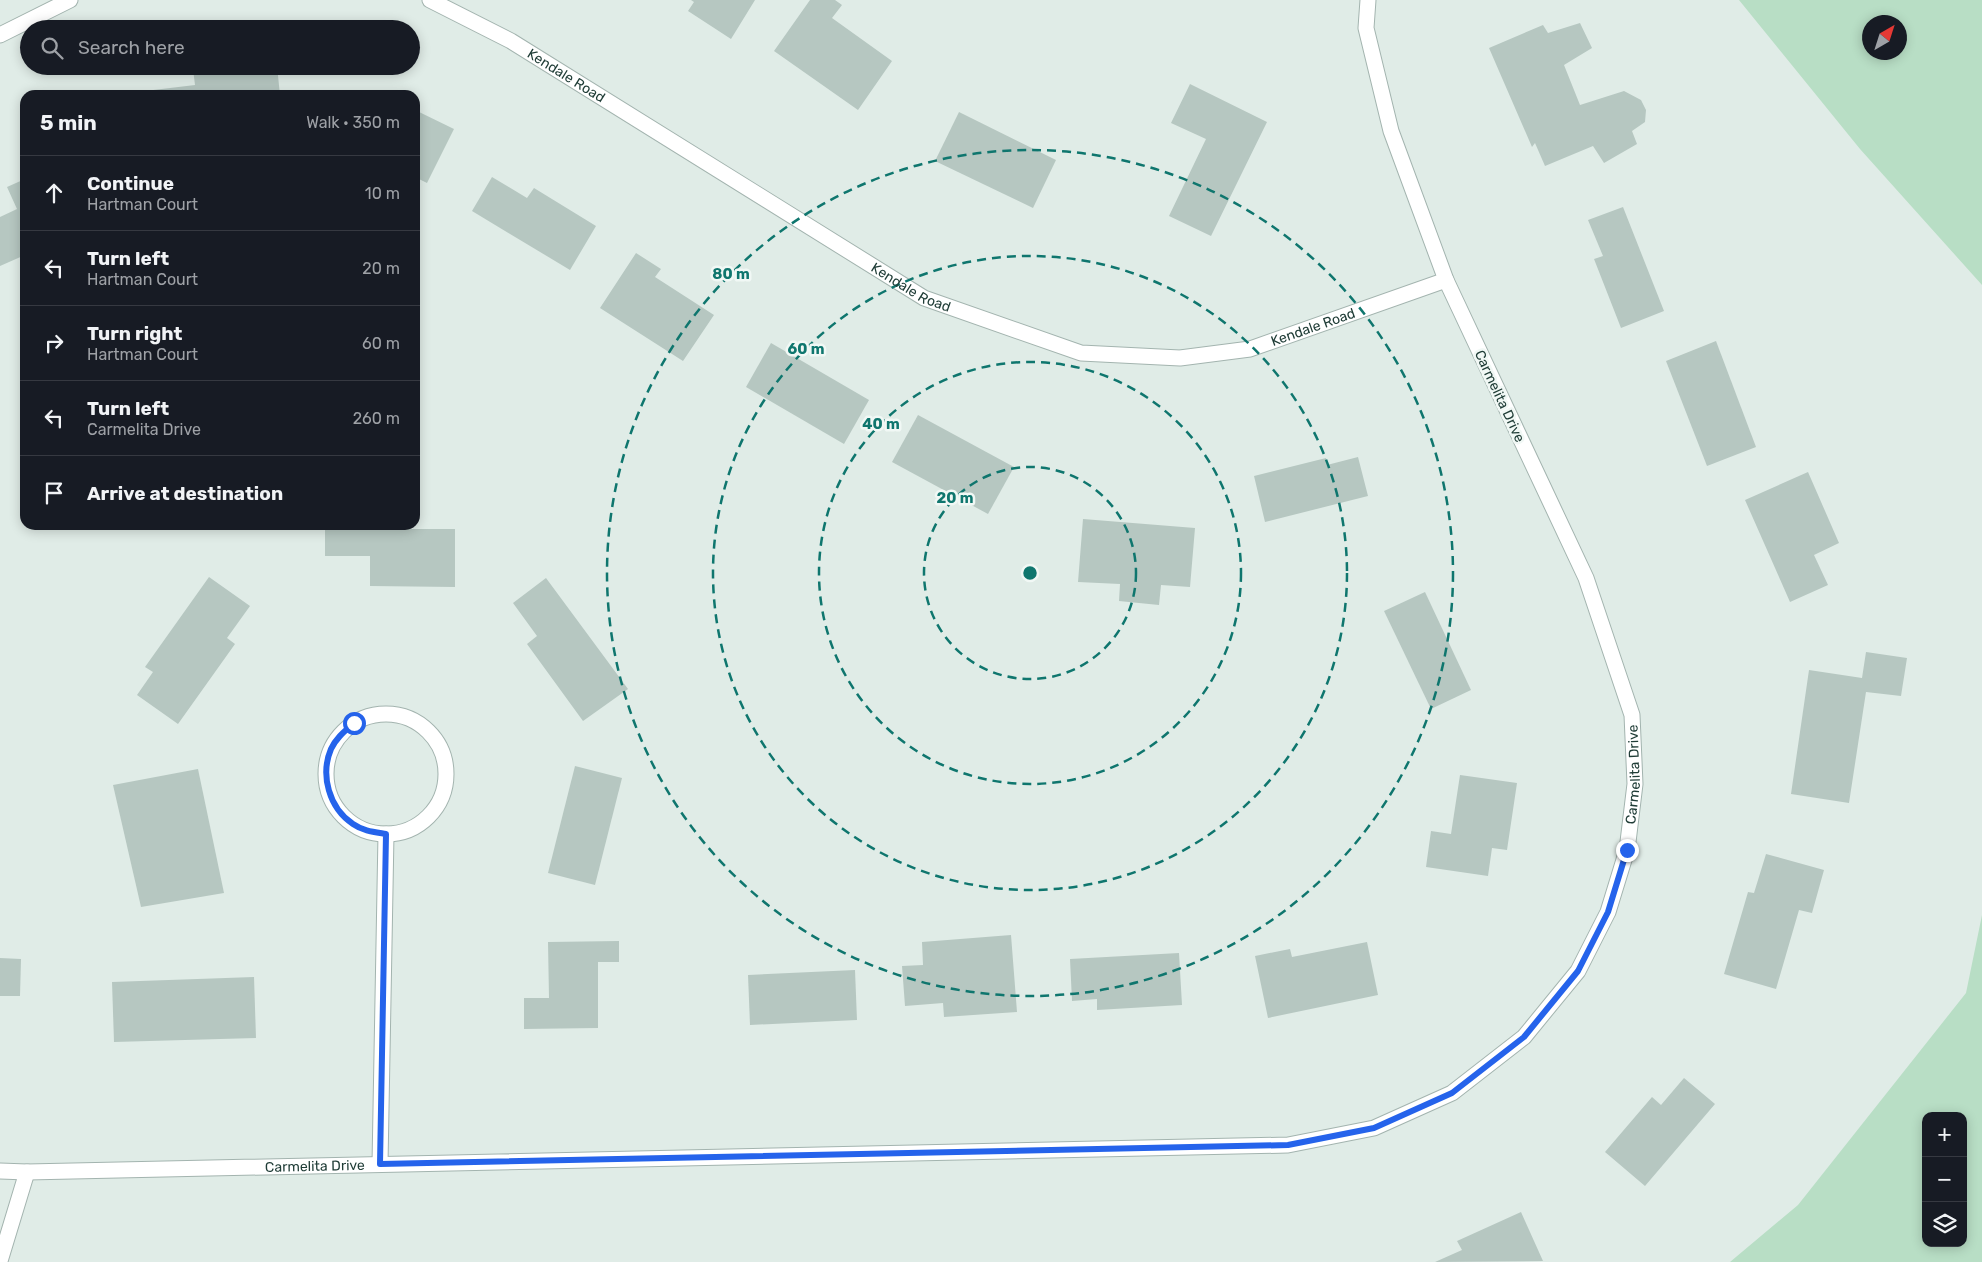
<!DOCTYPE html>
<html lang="en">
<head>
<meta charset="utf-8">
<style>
  body { margin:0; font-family:Rubik,sans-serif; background:#242831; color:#f1f3f6 }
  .controls { position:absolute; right:15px; bottom:15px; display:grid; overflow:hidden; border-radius:10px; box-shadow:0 2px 12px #0003 }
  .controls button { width:45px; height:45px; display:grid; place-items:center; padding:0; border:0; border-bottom:1px solid #363941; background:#171b24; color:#f1f3f6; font:25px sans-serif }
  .compass { position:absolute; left:1862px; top:15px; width:45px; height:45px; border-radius:50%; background:#171b24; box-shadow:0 2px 12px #0003; rotate:39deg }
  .stop { position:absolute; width:15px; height:15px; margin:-11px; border:4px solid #2563eb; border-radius:50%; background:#fff }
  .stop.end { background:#2563eb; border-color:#fff; box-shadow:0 1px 5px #0008 }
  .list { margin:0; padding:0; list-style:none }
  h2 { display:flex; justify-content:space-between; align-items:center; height:65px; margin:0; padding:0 20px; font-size:21px }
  h2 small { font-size:16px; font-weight:400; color:#9ea1a6 }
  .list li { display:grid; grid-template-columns:32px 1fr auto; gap:15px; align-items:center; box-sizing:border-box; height:75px; padding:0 20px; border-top:1px solid #363941 }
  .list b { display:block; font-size:19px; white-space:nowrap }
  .list p { margin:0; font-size:16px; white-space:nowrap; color:#9ea1a6 }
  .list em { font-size:16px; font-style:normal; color:#9ea1a6 }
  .icon { flex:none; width:28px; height:28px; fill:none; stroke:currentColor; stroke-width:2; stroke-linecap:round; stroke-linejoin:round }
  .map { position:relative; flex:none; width:1982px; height:1262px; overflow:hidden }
  .search { position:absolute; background:#171b24; box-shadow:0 2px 12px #0003; left:20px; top:20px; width:400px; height:55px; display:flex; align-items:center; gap:12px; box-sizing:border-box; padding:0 18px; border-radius:28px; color:#9ea1a6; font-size:19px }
  .panel { position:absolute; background:#171b24; box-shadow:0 2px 12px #0003; left:20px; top:90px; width:400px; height:440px; border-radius:15px }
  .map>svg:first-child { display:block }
</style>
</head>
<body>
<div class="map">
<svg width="1982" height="1262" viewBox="0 0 1982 1262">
  <rect width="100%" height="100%" fill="#e0ece7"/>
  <g fill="#b8dec5" fill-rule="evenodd">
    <path d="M1739,0H1982V285L1860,149ZM1900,22V52H1870V22Z"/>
    <path d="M1982,915V1262H1730L1798,1205L1966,993ZM1926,1116H1963V1243H1926Z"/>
  </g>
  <g fill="#b6c7c1">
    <polygon points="691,0 755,0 731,39 688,11 694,2"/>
    <polygon points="810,0 835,0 842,5 832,18 892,61 858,110 774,51"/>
    <polygon points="1580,23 1592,48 1564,65 1580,105 1624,91 1641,100 1646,110 1645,122 1632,131 1637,144 1604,163 1593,146 1545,166 1535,143 1532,147 1489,48 1543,25 1548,33"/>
    <polygon points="220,66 277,66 280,95 145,95 145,91 195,85 193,69"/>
    <polygon points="1190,84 1267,122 1211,236 1169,216 1206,139 1171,123"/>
    <polygon points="415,110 454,129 427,183 415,177"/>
    <polygon points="959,112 1056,160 1033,208 935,161"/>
    <polygon points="492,177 527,198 534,188 596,226 570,270 472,211"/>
    <polygon points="25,179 25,211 21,213 25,222 25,255 0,266 0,217 17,209 7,187"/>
    <polygon points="1623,207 1664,311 1621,328 1594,259 1603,256 1588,220"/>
    <polygon points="636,253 661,269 655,277 714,315 683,361 600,308"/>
    <polygon points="1716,341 1756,447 1707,466 1666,361"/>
    <polygon points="771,343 869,400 844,444 746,387"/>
    <polygon points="918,415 1014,467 988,514 892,462"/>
    <polygon points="1358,457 1368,496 1265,522 1254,476 1326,458 1327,465"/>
    <polygon points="1808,472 1839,543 1814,555 1828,585 1790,602 1745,500"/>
    <polygon points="1083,519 1195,528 1190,587 1161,585 1159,605 1119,601 1120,584 1078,582"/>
    <polygon points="325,525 393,525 393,529 455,529 455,587 370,586 370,556 325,556"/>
    <polygon points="209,577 250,606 227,638 235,644 178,724 137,695 153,672 145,667"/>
    <polygon points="546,578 628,689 583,721 527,644 537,636 513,603"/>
    <polygon points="1425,592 1471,690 1431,709 1384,611"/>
    <polygon points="1866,652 1907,658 1901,696 1866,692 1849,803 1791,794 1809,670 1862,678"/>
    <polygon points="575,766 622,778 595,885 548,873"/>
    <polygon points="198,769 224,893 141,907 113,785"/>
    <polygon points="1460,775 1517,783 1507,850 1492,848 1488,876 1426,867 1431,831 1451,834"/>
    <polygon points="1766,854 1824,870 1812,913 1799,910 1776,989 1724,974 1748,892 1754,893"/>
    <polygon points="1011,935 1017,1012 944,1017 943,1003 905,1006 902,966 923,965 922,942"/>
    <polygon points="619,941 619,962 598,962 598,1028 524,1029 524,998 549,998 548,942"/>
    <polygon points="1367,942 1378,995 1268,1018 1255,956 1290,949 1292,957"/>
    <polygon points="1179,953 1182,1005 1097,1010 1097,999 1072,1001 1070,959"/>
    <polygon points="0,958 21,959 20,996 0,996"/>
    <polygon points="855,970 857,1020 750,1025 748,975"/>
    <polygon points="254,977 256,1038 114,1042 112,982"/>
    <polygon points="1684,1078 1715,1104 1645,1186 1605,1152 1652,1097 1661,1105"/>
    <polygon points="1521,1212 1543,1261 1435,1262 1462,1250 1457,1241"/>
  </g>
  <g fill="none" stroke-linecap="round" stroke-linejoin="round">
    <defs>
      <g id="minor">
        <path id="s1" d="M430,0L511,41L924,298L1081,353L1180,358L1250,349L1446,280"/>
        <polyline points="0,35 70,0"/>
        <circle cx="386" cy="774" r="60"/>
        <polyline points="380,1164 386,834"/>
        <path id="s2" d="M0,1171L27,1172L1288,1145L1374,1128L1452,1093L1524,1037L1578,971L1608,912L1627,850L1635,784L1632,715L1586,578L1446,280L1391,131L1366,28L1368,0"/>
        <polyline points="0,1261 27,1172"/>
      </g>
    </defs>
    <use href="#minor" stroke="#a3b4af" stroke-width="17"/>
    <use href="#minor" stroke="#fff" stroke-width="15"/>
  </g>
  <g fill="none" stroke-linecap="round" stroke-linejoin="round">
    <path stroke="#2563eb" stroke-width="6" d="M354,723C345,731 336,738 331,749C320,775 329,808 353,824C363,831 374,832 386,834L380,1164L1288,1145L1374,1128L1452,1093L1524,1037L1578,971L1608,912L1627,850"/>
  </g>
  <g fill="none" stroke="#0f766e" stroke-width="2.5" stroke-dasharray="9 6">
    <circle cx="1030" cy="573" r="106"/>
    <circle cx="1030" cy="573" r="211"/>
    <circle cx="1030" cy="573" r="317"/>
    <circle cx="1030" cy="573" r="423"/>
  </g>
  <g text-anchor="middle" stroke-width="5" stroke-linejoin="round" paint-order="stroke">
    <g font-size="14" fill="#203d37" stroke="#f1f8f5">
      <text dy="5" stroke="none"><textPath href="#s1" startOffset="156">Kendale Road</textPath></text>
      <text dy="5" stroke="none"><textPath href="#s1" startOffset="561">Kendale Road</textPath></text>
      <text dy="5" stroke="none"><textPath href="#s1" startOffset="980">Kendale Road</textPath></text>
      <text transform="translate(1500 396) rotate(65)" y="5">Carmelita Drive</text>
      <text dy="5" stroke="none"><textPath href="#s2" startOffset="1845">Carmelita Drive</textPath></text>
      <text dy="5" stroke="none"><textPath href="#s2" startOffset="315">Carmelita Drive</textPath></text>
    </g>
  </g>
  <circle cx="1030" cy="573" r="8" fill="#0f766e" stroke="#f1f8f5" stroke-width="2.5"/>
  <g font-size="15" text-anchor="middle" font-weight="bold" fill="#0f766e" stroke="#f1f8f5" stroke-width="5" stroke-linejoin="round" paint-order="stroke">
    <text x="731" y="279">80 m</text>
    <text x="806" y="354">60 m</text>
    <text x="881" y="429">40 m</text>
    <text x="955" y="503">20 m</text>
  </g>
</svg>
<div class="controls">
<button>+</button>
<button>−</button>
<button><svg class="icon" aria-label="layers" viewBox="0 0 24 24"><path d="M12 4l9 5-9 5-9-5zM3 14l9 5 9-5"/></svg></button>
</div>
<svg class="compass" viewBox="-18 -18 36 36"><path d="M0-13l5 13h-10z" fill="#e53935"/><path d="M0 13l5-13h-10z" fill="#9ea1a6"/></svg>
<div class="stop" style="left:354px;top:723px"></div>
<div class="stop end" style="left:1627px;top:850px"></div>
<div class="search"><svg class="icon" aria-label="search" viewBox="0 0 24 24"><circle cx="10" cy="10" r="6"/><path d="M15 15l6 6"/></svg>Search here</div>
<section class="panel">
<h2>5 min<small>Walk · 350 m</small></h2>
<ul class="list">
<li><svg class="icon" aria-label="ahead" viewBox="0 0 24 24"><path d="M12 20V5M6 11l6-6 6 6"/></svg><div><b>Continue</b><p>Hartman Court</p></div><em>10 m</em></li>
<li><svg class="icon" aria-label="left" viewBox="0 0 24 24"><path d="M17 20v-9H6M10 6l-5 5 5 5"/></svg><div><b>Turn left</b><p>Hartman Court</p></div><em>20 m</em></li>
<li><svg class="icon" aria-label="right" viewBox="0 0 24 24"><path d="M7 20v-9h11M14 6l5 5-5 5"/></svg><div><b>Turn right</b><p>Hartman Court</p></div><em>60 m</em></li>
<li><svg class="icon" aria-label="left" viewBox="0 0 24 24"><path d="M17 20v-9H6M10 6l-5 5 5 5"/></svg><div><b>Turn left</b><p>Carmelita Drive</p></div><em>260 m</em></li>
<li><svg class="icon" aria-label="arrive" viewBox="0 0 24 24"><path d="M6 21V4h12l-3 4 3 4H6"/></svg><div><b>Arrive at destination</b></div></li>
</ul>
</section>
</div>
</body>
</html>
